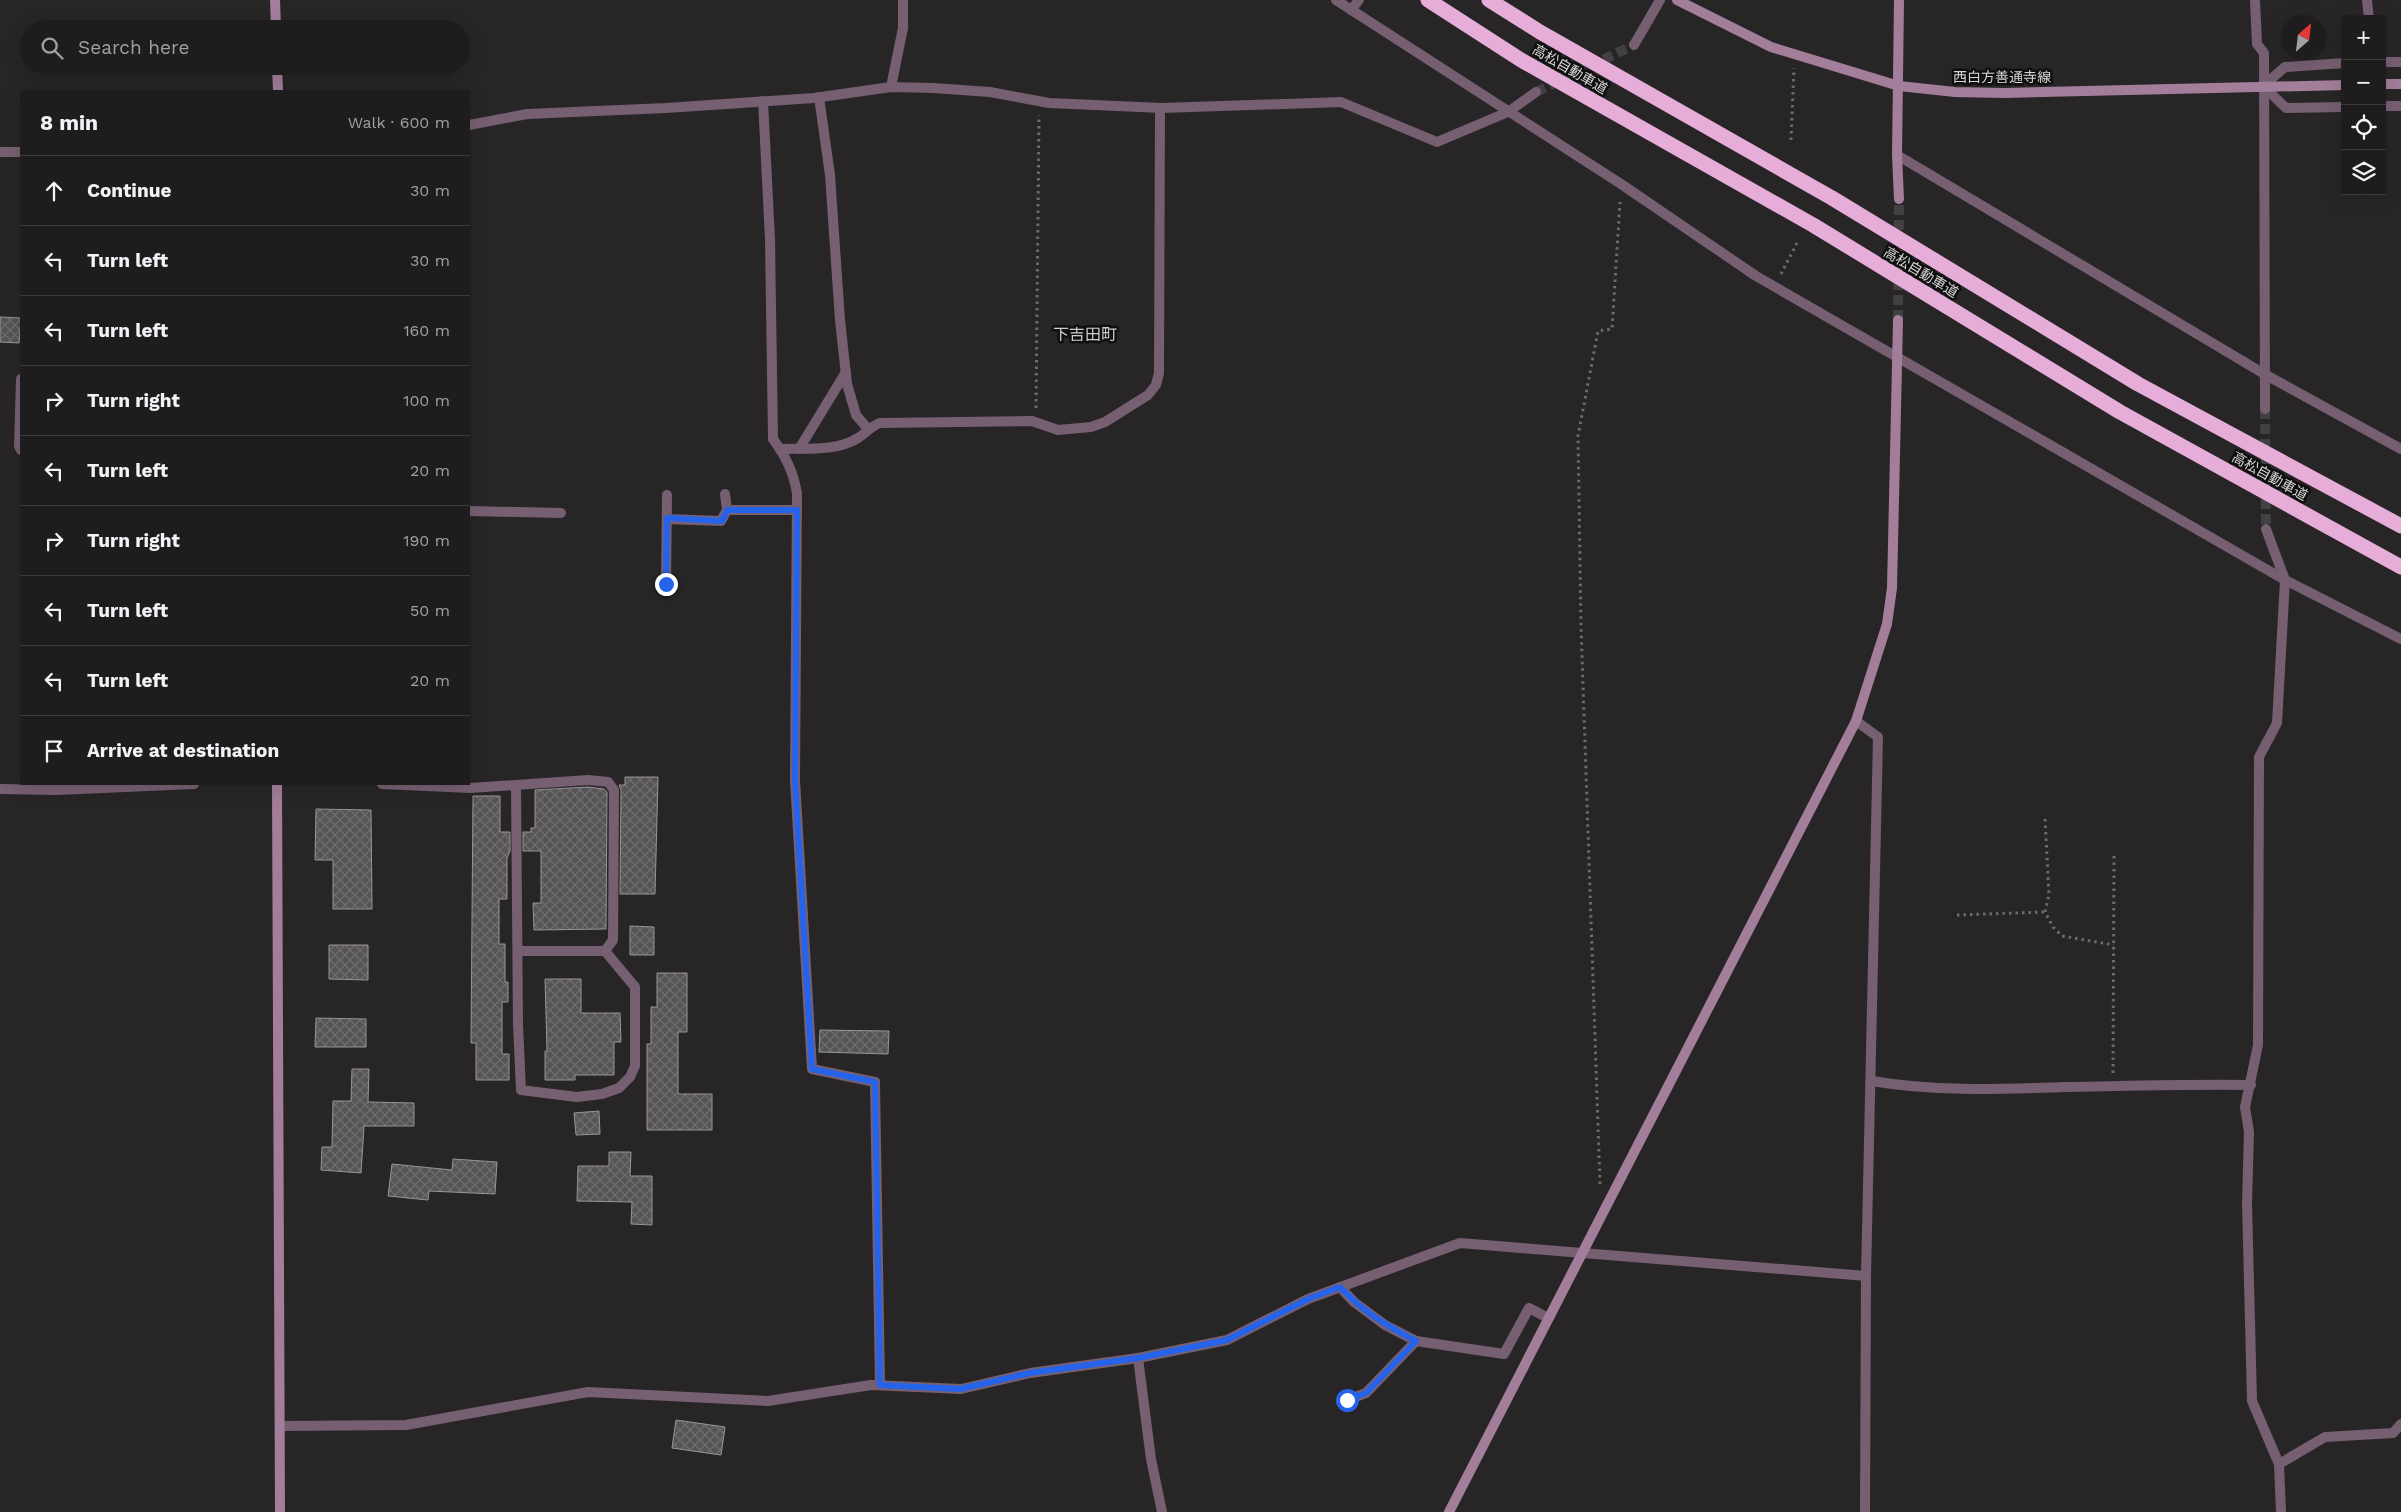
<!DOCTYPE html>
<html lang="en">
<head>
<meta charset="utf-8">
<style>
  body { margin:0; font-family:"Work Sans","Noto Sans JP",sans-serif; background:#2b292a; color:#f1f3f6 }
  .controls { position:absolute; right:15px; top:15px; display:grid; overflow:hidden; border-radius:0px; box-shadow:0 5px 20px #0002 }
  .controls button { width:45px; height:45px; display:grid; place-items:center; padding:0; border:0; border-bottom:1px solid #3c3a3b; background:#1e1c1d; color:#f1f3f6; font:25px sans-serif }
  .compass { position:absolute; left:2281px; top:15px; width:45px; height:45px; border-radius:50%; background:#1e1c1d; box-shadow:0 5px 20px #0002; rotate:28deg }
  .stop { position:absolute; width:15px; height:15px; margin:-11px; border:4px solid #2563eb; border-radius:50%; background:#fff }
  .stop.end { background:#2563eb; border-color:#fff; box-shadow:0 1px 5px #0008 }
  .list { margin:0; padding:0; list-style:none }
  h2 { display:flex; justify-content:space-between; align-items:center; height:65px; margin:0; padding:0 20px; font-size:21px }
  h2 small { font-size:16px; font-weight:400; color:#a1a1a4 }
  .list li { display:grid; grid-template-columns:32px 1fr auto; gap:15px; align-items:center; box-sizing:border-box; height:70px; padding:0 20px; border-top:1px solid #3c3a3b }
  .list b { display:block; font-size:19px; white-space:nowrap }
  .list em { font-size:16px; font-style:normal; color:#a1a1a4 }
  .icon { flex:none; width:28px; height:28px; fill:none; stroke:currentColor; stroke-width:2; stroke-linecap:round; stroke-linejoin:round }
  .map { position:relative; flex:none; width:2401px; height:1512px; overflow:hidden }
  .search { position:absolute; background:#1e1c1d; box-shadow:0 5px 20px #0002; left:20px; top:20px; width:450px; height:55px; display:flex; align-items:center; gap:12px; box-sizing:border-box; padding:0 18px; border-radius:28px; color:#a1a1a4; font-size:19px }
  .panel { position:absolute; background:#1e1c1d; box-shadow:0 5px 20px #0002; left:20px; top:90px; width:450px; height:695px; border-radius:0px }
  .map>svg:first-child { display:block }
</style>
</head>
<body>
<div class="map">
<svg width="2401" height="1512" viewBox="0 0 2401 1512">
  <defs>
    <pattern id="building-cross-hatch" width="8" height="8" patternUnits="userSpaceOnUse" patternTransform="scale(1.25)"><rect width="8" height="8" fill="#575456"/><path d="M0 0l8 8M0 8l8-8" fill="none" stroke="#6e6c6e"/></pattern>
  </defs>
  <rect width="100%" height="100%" fill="#282527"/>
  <g fill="url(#building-cross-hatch)" stroke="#989597">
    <polygon points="0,317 21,318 19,343 0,342"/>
    <polygon points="625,777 658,777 655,894 620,894 621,790 619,785 625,785"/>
    <polygon points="588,787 604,789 607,792 606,929 534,930 533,903 541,903 541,851 523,851 523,832 531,832 531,828 535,828 535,790"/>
    <polygon points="473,796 500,796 500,832 510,832 510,851 507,858 507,899 499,899 499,944 505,944 505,982 508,982 508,1002 502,1002 502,1054 509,1054 509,1080 476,1080 476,1043 471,1043"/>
    <polygon points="316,809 371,810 372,909 333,909 333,860 315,860"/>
    <polygon points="630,926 654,927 654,955 630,955"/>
    <polygon points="329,945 368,945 368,980 329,979"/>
    <polygon points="657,973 687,973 687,1032 678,1032 678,1094 712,1094 712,1130 647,1130 647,1044 651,1044 651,1007 657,1007"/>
    <polygon points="545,979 581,979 581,1013 620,1013 621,1042 614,1042 614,1075 575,1075 575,1080 545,1080 545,1051 547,1051"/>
    <polygon points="316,1018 366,1019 366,1047 315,1047"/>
    <polygon points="820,1030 889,1031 888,1054 819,1052"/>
    <polygon points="352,1069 369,1069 368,1102 414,1103 414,1126 364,1126 361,1173 321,1170 322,1147 332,1147 333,1101 351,1101"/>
    <polygon points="599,1111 600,1134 576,1135 574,1113"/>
    <polygon points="609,1152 631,1152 630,1176 652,1176 652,1225 631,1224 632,1202 577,1201 578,1166 609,1166"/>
    <polygon points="453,1159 497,1162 495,1194 429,1191 428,1200 388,1196 392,1164 452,1170"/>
    <polygon points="676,1420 725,1427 721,1455 672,1448"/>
  </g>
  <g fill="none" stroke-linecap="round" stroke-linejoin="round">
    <g stroke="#424042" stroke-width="10" stroke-dasharray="10 5" stroke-linecap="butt">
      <polyline points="1536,92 1634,45"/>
      <polyline points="2265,409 2266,529"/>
    </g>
    <polyline stroke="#424042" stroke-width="10" stroke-dasharray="10 5" stroke-linecap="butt" points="1898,320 1899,199"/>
    <g stroke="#6e6b6d" stroke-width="3" stroke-dasharray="2.5 4" stroke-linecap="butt">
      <polyline points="1791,140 1794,68"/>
      <polyline points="1781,274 1797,243"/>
      <polyline points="1036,408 1039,115"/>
      <polyline points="2045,819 2049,895 2045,912 2053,927 2062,936 2114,945"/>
      <polyline points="1957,915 2045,912"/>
      <polyline points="2113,1073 2114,856"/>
      <polyline points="1600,1184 1581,626 1578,436 1598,331 1612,329 1620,202"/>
    </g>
    <polyline stroke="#765f71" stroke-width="10" points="1138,1358 1151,1459 1162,1512"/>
    <g stroke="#765f71" stroke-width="10">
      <polyline points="1336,0 1621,184 1756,276 2285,580 2401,639"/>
      <polyline points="2255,0 2257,44 2264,53 2265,409"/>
      <polyline points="2367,0 2369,19"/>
      <polyline points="1351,10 1359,0"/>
      <polyline points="1634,45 1660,0"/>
      <polyline points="2382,62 2401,62"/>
      <polyline points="2263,86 2286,108 2345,107"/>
      <polyline points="2263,86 2285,67 2345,63"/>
      <polyline points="891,87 903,28 903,0"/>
      <polyline points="819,97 830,175 840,320 847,384 856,415 868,429"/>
      <path d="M763,101L770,239L773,439C786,457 793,471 797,493L795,780L812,1069L875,1082L880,1385"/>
      <polyline points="2382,106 2401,106"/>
      <polyline points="469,125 527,114 666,108 814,98 891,87 933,88 990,92 1049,103 1162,108 1341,102 1437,142 1508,112 1536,92"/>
      <polyline points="0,152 21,152"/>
      <polyline points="1897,155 2266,375 2401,449"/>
      <polyline points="21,379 19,446 21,450"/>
      <path d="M780,449C805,448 836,452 858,438C866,433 871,426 880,423L1032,421L1058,430L1091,427L1105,422L1148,395L1156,385L1159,373L1160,108"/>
      <polyline points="799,449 846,372"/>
      <polyline points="727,510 797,510"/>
      <polyline points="469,511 561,513"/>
      <polyline points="667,519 721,521 727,510 725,494"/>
      <polyline points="2266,529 2285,580 2277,723 2259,757 2258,1045 2245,1107 2249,1132 2247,1203 2252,1401 2279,1464 2281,1512"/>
      <polyline points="666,584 667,495"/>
      <polyline points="1856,721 1878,737 1866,1276 1865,1512"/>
      <polyline points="382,784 470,788 588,780 608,782 614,790 613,940 605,951 635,987 635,1066 630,1077 619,1088 602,1094 577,1097 521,1090 518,1025 516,786"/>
      <polyline points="0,789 57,790 194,784"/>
      <polyline points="518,951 605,951"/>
      <path d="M1872,1081C1936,1092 2001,1089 2065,1087C2127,1086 2189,1084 2251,1085"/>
      <polyline points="1340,1287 1354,1302 1385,1325 1416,1341 1504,1354 1529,1308 1548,1318"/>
      <polyline points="1347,1400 1366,1393 1416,1341"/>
      <polyline points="280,1426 406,1425 588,1392 768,1401 871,1385 961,1389 1030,1373 1138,1358 1227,1340 1308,1299 1460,1243 1866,1276"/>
      <polyline points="2279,1464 2325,1437 2393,1433 2401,1424"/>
    </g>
    <g stroke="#a37e9b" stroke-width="10">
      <polyline points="275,0 276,29"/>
      <polyline points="1677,0 1771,47 1899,86 1955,92 2005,93 2345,85"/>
      <polyline points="1899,0 1897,155 1899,199"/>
      <polyline points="277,66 278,91"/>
      <polyline points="2382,84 2401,84"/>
      <polyline points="277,784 280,1512"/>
      <polyline points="1449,1512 1856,721 1887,624 1892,588 1898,320"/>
    </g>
    <g stroke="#e6add9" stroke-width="15">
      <polyline points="1428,0 1521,60 1813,225 2120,412 2401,567"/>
      <polyline points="1489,0 1540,32 1832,198 2138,384 2401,526"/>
    </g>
  </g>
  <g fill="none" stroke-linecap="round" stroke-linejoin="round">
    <path stroke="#2563eb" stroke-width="6" d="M666,584L667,518L722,521L727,510H797L795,780L812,1069L875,1082L880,1385L960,1389L1030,1373L1138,1358L1227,1340L1308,1299L1340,1287C1362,1311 1387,1326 1416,1341L1366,1393L1347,1400"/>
  </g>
  <g text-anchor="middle" stroke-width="5" stroke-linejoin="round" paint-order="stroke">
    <g font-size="14" fill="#d8d7d8" stroke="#100f10">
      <text transform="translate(1570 69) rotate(30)" y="5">高松自動車道</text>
      <text x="2002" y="82">西白方善通寺線</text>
      <text transform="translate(1921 272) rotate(31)" y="5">高松自動車道</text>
      <text transform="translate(2270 476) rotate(29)" y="5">高松自動車道</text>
    </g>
    <g font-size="16" fill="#cfcbce" stroke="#100f10">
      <text x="1085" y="340">下吉田町</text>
    </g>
  </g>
</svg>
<div class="controls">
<button>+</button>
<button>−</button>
<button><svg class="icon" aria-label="locate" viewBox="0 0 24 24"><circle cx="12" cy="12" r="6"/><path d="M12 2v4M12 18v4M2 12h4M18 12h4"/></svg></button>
<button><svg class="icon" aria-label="layers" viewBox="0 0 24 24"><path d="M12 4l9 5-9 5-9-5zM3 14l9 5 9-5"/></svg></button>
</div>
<svg class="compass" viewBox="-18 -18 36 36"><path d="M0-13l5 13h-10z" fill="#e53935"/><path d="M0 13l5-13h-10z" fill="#a1a1a4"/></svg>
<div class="stop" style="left:1347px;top:1400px"></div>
<div class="stop end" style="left:666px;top:584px"></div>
<div class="search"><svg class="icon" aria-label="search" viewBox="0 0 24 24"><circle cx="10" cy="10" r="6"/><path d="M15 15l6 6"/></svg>Search here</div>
<section class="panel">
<h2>8 min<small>Walk · 600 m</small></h2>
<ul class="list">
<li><svg class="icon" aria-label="ahead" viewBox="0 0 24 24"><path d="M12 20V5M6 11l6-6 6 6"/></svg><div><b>Continue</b></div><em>30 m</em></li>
<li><svg class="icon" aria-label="left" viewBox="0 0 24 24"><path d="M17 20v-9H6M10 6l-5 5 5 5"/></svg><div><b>Turn left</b></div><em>30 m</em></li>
<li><svg class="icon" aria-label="left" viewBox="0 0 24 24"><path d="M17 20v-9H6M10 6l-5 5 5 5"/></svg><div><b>Turn left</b></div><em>160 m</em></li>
<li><svg class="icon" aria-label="right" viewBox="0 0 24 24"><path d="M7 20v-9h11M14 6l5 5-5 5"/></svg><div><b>Turn right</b></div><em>100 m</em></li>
<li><svg class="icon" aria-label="left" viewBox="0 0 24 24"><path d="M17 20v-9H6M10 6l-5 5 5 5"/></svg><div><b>Turn left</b></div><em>20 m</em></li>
<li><svg class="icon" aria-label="right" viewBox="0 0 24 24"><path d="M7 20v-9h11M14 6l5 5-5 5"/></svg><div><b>Turn right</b></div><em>190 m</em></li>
<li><svg class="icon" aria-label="left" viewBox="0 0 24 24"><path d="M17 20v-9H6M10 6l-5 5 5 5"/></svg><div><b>Turn left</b></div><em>50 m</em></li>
<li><svg class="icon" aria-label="left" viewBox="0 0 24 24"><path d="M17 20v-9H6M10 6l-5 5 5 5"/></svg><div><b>Turn left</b></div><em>20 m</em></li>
<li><svg class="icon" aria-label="arrive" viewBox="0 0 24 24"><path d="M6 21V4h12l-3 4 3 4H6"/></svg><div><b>Arrive at destination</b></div></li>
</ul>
</section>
</div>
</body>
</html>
